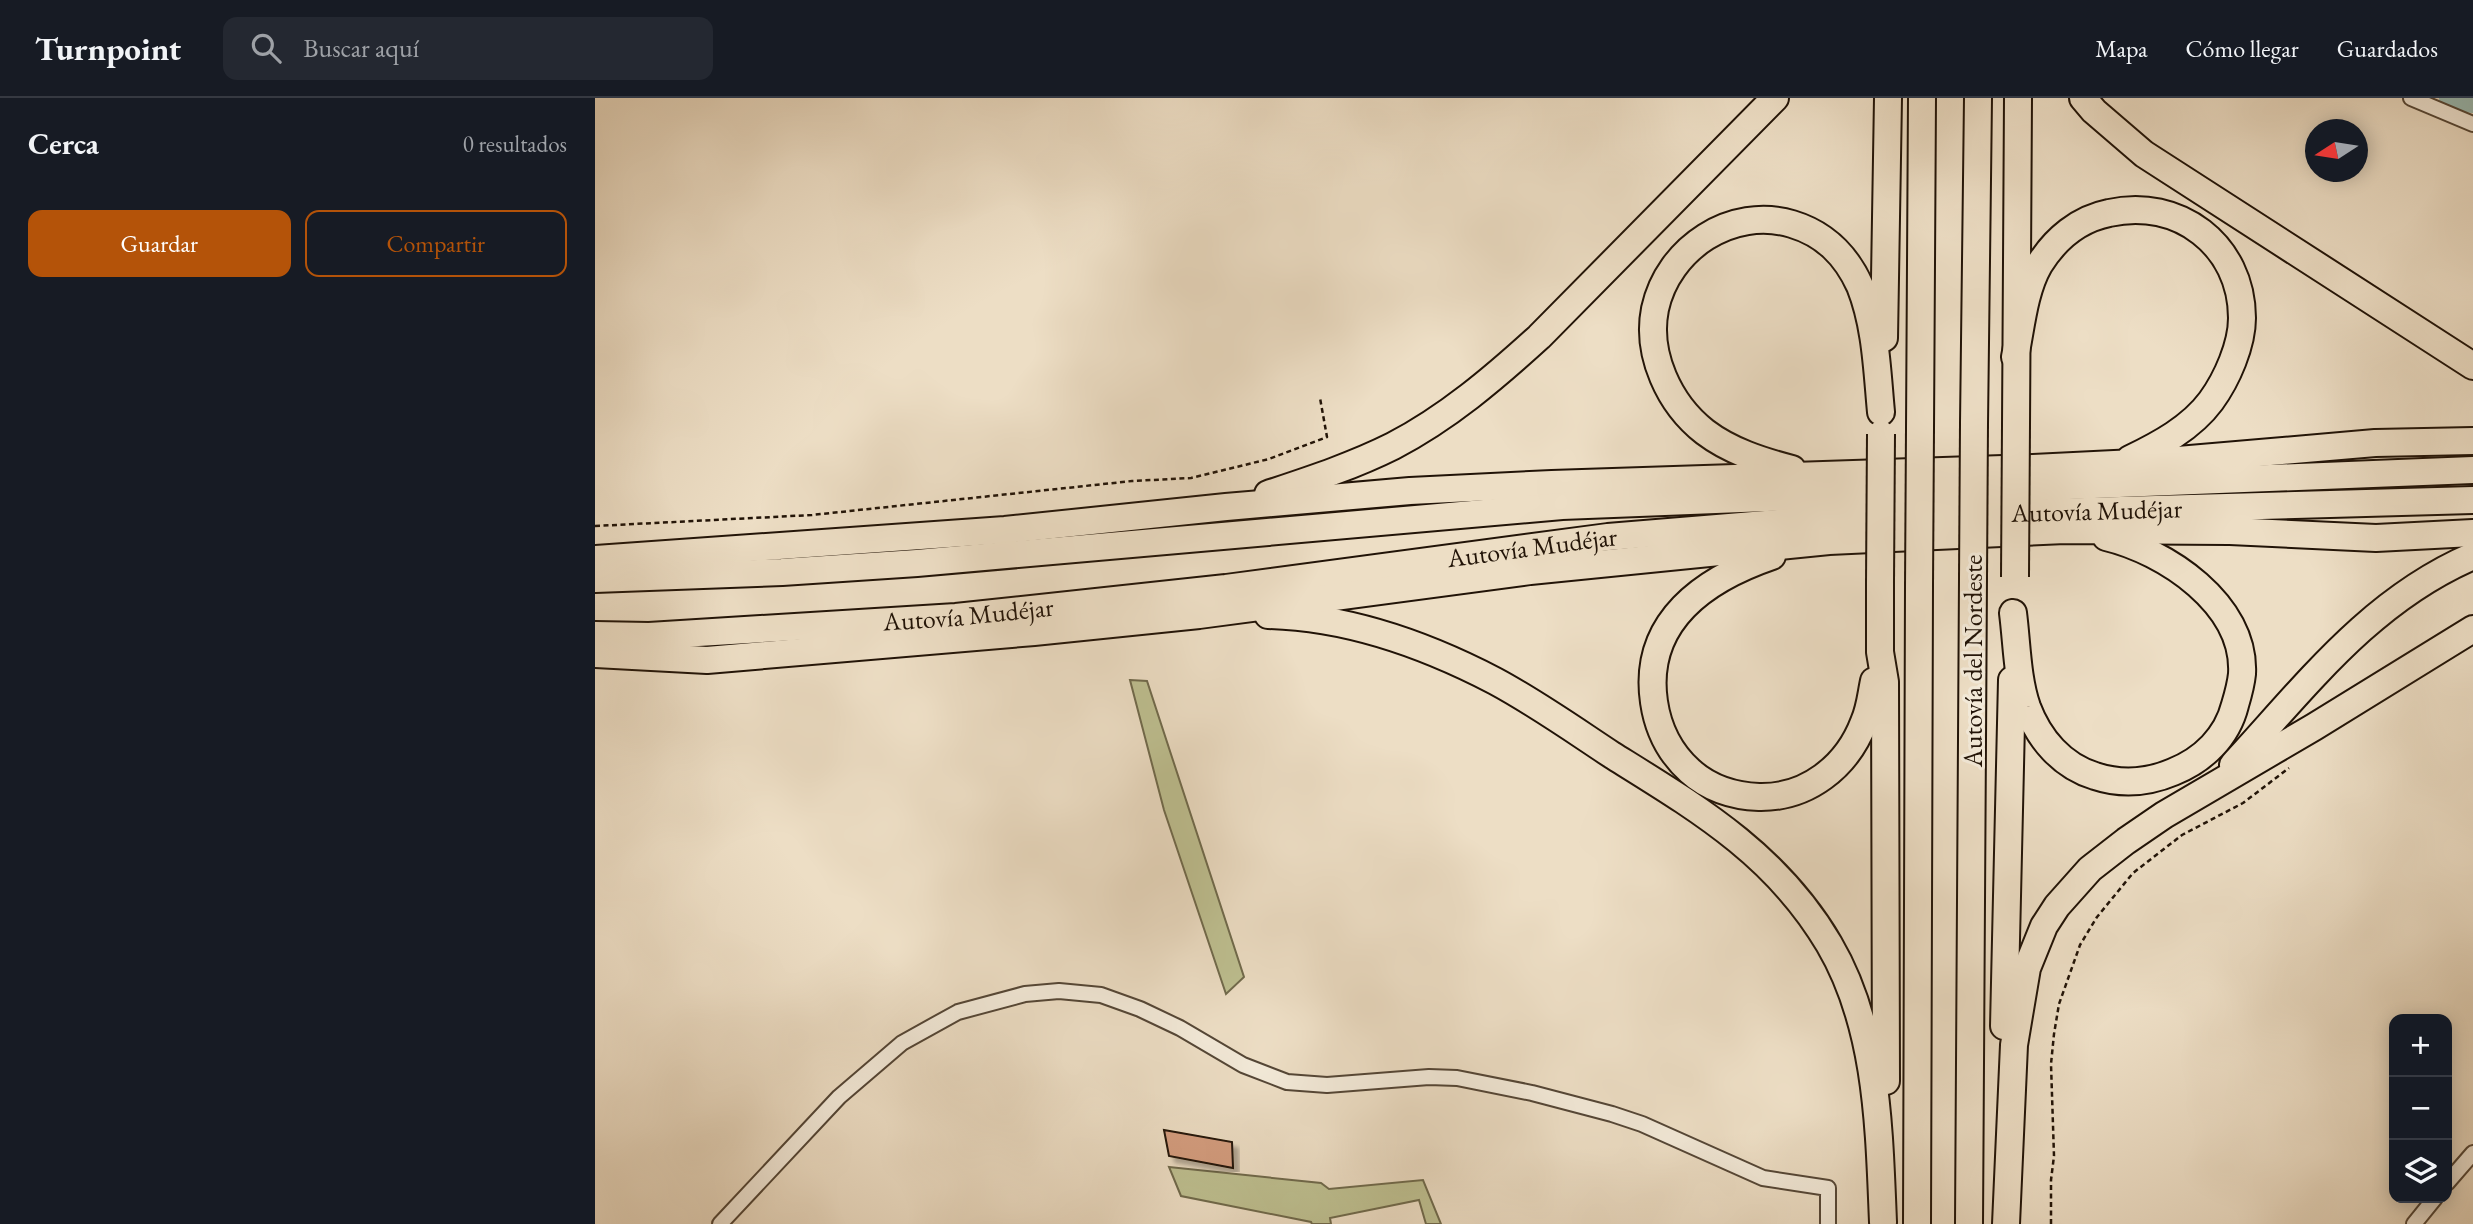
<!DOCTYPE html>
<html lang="es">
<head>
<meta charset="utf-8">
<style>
  body { margin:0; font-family:"EB Garamond",serif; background:#242831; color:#f1f3f6 }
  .controls { position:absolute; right:21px; bottom:21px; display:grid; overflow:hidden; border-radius:14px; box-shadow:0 4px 18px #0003 }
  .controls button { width:63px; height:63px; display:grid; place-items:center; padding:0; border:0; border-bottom:2px solid #363941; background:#171b24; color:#f1f3f6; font:35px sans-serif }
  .compass { position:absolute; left:1710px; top:21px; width:63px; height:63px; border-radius:50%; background:#171b24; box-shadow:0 4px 18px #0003; rotate:258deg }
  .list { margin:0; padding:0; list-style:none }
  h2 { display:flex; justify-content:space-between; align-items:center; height:91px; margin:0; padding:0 28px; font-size:30px }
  h2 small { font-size:23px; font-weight:400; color:#9ea1a6 }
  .actions { display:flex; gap:14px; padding:21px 28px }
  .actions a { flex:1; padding:16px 0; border:2px solid #b45309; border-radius:14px; text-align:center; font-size:24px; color:#b45309 }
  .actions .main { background:#b45309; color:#fff }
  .icon { flex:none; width:38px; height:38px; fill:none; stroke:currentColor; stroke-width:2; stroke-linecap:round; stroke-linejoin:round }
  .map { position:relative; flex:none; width:1878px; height:1126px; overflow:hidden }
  header { display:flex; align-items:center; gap:42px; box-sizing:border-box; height:98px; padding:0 35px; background:#171b24; border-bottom:2px solid #363941 }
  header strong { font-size:33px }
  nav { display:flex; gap:38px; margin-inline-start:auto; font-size:24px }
  .search { width:490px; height:63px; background:#242831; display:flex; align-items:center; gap:18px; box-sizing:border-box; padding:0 24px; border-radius:14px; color:#9ea1a6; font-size:26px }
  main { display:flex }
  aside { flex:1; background:#171b24 }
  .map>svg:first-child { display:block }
</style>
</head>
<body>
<header>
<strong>Turnpoint</strong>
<div class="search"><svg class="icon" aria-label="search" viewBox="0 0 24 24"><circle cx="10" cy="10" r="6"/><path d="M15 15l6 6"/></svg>Buscar aquí</div>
<nav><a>Mapa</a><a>Cómo llegar</a><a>Guardados</a></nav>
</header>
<main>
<aside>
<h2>Cerca<small>0 resultados</small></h2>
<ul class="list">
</ul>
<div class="actions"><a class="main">Guardar</a><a>Compartir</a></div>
</aside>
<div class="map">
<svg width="1878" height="1126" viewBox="0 0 1878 1126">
  <defs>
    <filter id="shadow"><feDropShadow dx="6" dy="6" stdDeviation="2" flood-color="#0004"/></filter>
  </defs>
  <rect width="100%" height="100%" fill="#eddec5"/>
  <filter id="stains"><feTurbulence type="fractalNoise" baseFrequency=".00286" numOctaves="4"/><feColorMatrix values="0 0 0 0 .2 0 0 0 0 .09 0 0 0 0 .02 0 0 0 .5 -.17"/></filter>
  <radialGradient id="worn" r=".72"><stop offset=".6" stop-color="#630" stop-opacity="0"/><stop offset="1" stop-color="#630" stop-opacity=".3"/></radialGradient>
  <g fill="#bec091" stroke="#706a4c" stroke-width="2">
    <polygon points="535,582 552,583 649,879 631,896 569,712"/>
    <polygon points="574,1069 726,1085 734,1091 828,1082 846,1126 831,1126 824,1102 735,1120 736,1126 717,1126 716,1124 586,1098"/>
  </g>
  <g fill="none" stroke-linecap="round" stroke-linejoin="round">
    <polyline stroke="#99bcb5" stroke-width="18" points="1853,0 1858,3 1878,6"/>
  </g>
  <polygon fill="#d49d7f" stroke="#211307" stroke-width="2" filter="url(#shadow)" points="569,1032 637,1044 638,1070 574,1058"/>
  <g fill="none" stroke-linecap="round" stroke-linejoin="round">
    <defs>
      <g id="minor">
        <polyline points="1816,0 1878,26"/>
        <polyline points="1852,1085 1878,1055"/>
        <polyline points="125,1126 244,999 307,945 363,914 430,896 464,893 506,897 545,911 585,930 648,967 692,984 732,987 834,979 862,980 937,995 1017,1016 1047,1026 1168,1080 1233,1090 1233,1126"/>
        <polyline points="1819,1126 1840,1100"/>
      </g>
      <g id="motorway">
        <polyline points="1488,0 1499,13 1549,56 1878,268"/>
        <polyline points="1289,240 1293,0"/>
        <path d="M1420,259C1426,230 1429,193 1444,167C1460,141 1484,121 1514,115C1583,99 1647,147 1647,220C1647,247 1632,281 1616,303C1596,330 1564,347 1535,361"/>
        <polyline points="1379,326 1383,0"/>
        <polyline points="1421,327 1423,0"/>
        <polyline points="1325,331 1327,0"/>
        <path d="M1197,371C1166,363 1135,353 1110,334C1074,306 1051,256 1060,211C1073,150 1137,108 1197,126C1230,136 1251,157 1265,188C1281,228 1282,272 1286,314"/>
        <path d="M673,396C715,382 758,368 798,348C852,320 899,280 944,239L1180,0"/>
        <path d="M1177,458C1110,481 1047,523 1059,604C1063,631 1075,655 1095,673C1114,690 1139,698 1164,699C1212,700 1252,669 1269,624C1275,611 1276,597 1279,583"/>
        <polyline points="0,461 410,432 631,409 815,393 957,386 1438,370 1560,364 1780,345 1878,343"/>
        <polyline points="0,481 187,474 322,465 967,408 1878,372"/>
        <polyline points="1285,485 1285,554 1290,584 1291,983"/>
        <path d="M1418,515C1422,546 1422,580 1432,609C1444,641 1467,668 1500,678C1527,687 1552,685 1578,674C1608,662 1632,639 1640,607C1643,597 1646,586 1647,576C1651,506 1570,453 1511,439"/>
        <path d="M673,517C753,519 831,547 900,583C941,605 979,632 1017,657C1102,710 1181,756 1234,846C1283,929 1284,1030 1288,1124"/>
        <path id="s1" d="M0,537L54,538L361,519L631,490L1013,439L1243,420L1878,402"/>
        <polyline points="0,556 112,562 439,534 604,517 935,473 1234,443 1470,432 1635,433 1781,440 1878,435"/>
        <path d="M1638,667C1711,588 1775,502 1878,458"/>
        <polyline points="1409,928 1417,582"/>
        <polyline points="1322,1126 1324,489"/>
        <polyline points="1374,1126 1378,481"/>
        <polyline points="1411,1126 1419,947 1432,870 1449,828 1462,808 1495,771 1531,743 1569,717 1719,629 1878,531"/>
      </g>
    </defs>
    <use href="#minor" stroke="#544636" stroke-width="18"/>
    <use href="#motorway" stroke="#211307" stroke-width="30"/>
    <g stroke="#211307" stroke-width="2.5" stroke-dasharray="5 3.5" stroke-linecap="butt">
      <polyline points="0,428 217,417 537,383 596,380 674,361 732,339 725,300"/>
      <polyline points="1456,1126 1456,1082 1459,1058 1456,966 1459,936 1464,906 1485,847 1502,819 1538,775 1587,737 1648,705 1694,670"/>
    </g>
    <use href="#minor" stroke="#f3ead9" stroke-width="14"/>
    <use href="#motorway" stroke="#eddec5" stroke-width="26"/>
    <defs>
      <g id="motorway-bridge">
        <polyline points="1420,479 1421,327"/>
        <polyline points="1378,481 1379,326"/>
        <polyline points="1285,485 1286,336"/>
        <polyline points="1324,489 1325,331"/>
      </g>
    </defs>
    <use href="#motorway-bridge" stroke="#211307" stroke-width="30" stroke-linecap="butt"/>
    <use href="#motorway-bridge" stroke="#eddec5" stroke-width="26"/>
  </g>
  <g text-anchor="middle" stroke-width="6" stroke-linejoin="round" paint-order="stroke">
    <g font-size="26" fill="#211307" stroke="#f3ead9">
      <text dy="9" stroke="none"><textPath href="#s1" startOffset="1508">Autovía Mudéjar</textPath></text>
      <text dy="9" stroke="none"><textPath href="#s1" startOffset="942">Autovía Mudéjar</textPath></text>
      <text dy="9" stroke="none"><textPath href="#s1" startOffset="374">Autovía Mudéjar</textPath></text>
      <text transform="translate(1378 563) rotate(-90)" y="9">Autovía del Nordeste</text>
    </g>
  </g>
  <rect width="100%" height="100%" filter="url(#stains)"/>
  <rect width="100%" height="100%" fill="url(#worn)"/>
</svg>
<div class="controls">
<button>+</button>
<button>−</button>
<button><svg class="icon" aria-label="layers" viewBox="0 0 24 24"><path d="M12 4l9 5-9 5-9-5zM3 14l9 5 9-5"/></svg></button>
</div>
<svg class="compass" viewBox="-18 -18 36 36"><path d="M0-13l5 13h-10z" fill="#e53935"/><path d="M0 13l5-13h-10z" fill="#9ea1a6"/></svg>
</div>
</main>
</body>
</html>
